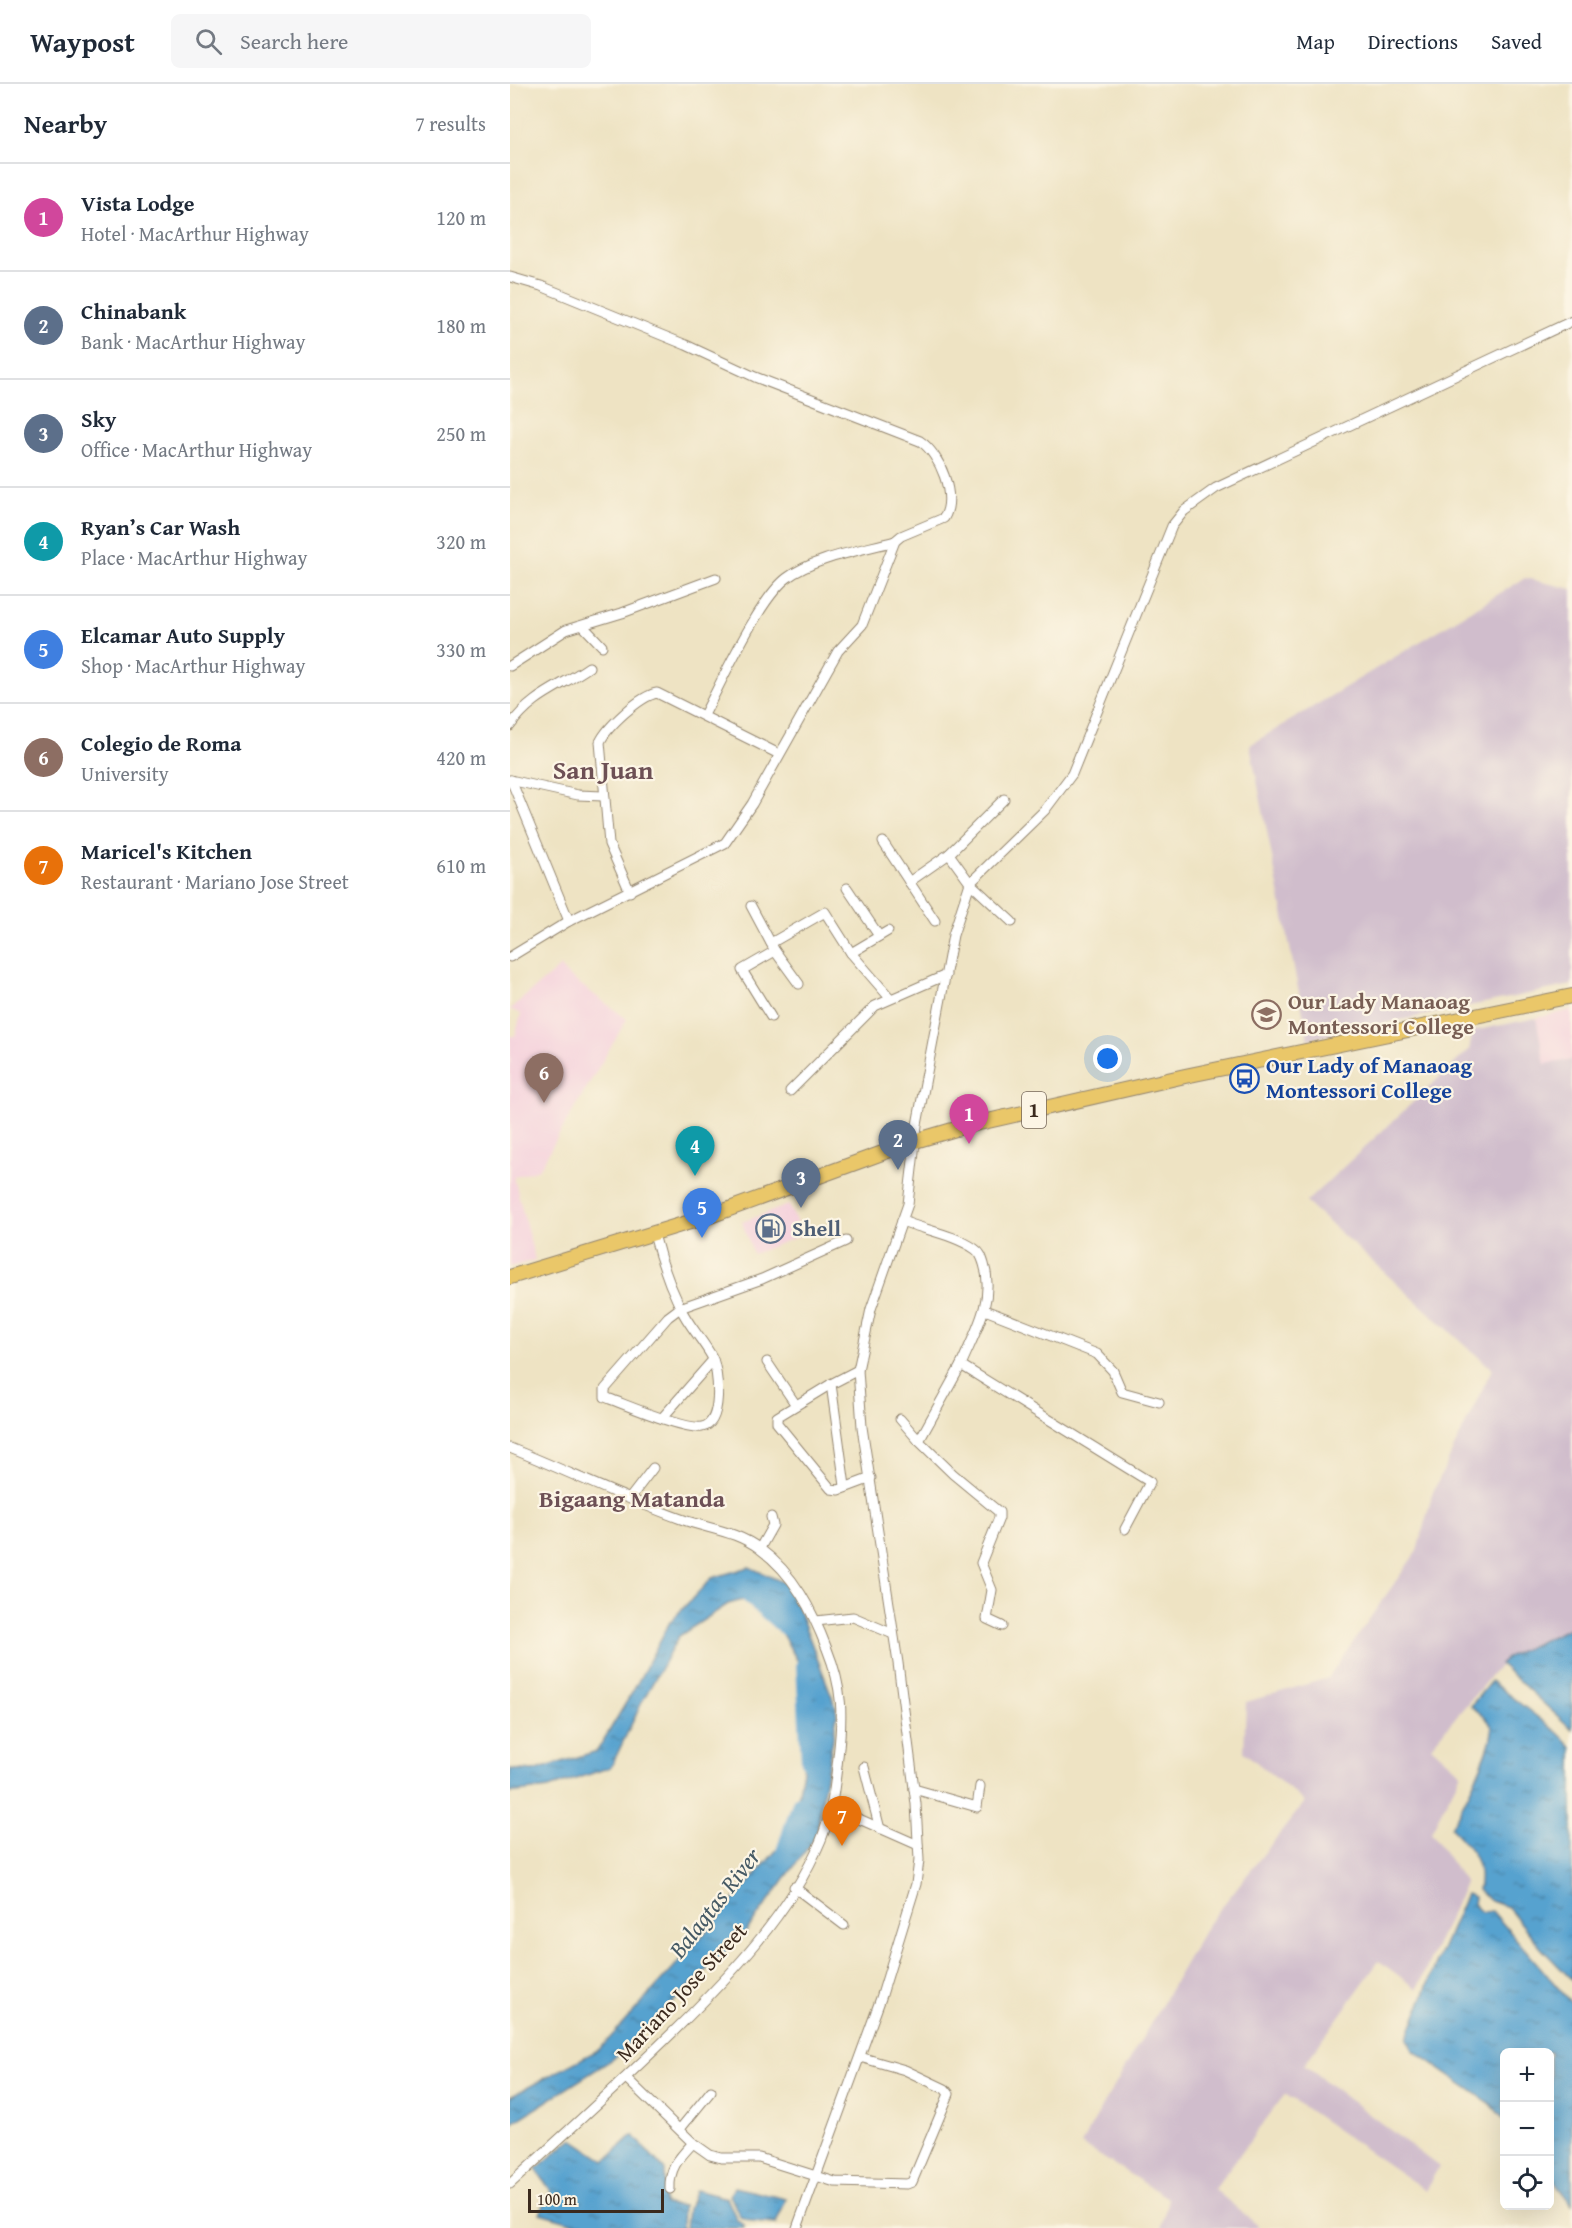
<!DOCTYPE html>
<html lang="en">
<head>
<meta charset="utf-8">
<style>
  body { margin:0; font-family:"Gentium Book Plus",serif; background:#f6f6f7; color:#1f2937 }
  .controls { position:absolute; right:18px; bottom:18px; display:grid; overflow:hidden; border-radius:9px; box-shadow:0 6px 24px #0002 }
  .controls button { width:54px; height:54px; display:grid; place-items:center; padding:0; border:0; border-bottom:2px solid #e0e1e3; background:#fff; color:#1f2937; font:30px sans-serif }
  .scale { position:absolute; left:18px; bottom:15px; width:136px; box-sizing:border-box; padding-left:6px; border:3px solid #3b2a1e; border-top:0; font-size:16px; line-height:21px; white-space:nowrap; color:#3b2a1e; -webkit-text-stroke:4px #fcf5e5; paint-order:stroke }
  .you { position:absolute; left:598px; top:975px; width:21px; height:21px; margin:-15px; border:4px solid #fff; border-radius:50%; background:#1a73e8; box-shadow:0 0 0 9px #1a73e833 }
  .badge { display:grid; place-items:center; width:39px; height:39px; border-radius:50%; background:#b5179e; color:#fff; font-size:20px; font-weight:700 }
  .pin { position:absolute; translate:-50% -50px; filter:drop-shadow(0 2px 3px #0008) }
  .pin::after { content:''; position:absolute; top:32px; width:21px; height:18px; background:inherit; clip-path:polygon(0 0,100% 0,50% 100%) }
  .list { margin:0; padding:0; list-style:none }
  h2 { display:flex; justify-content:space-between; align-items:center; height:78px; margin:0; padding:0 24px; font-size:26px }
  h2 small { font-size:20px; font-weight:400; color:#747a83 }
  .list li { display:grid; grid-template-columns:39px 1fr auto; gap:18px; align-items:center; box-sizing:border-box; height:108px; padding:0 24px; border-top:2px solid #e0e1e3 }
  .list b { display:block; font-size:22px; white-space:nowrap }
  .list p { margin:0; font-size:20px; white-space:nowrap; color:#747a83 }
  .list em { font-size:20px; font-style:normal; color:#747a83 }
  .icon { flex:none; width:33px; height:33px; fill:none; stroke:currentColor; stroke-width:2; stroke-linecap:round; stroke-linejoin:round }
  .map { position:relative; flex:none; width:1062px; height:2144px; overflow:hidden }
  header { display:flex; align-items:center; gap:36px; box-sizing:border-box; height:84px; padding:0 30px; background:#fff; border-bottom:2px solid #e0e1e3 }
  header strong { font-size:28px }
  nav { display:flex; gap:33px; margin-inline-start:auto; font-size:21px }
  .search { width:420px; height:54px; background:#f6f6f7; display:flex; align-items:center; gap:15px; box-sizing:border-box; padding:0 21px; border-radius:9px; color:#747a83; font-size:22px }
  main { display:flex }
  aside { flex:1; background:#fff }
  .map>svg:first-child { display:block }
</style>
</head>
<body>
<header>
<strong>Waypost</strong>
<div class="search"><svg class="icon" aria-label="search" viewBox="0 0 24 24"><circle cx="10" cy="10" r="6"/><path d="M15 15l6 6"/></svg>Search here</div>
<nav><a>Map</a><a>Directions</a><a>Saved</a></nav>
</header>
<main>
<aside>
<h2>Nearby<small>7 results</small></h2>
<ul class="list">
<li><span class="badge" style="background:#d1479c">1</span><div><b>Vista Lodge</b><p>Hotel · MacArthur Highway</p></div><em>120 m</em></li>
<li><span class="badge" style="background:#5c6f8a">2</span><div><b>Chinabank</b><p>Bank · MacArthur Highway</p></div><em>180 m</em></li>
<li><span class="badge" style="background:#5c6f8a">3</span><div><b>Sky</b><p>Office · MacArthur Highway</p></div><em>250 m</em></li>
<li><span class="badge" style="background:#0f9aa8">4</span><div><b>Ryan’s Car Wash</b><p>Place · MacArthur Highway</p></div><em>320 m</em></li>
<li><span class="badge" style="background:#3f7fe0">5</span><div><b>Elcamar Auto Supply</b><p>Shop · MacArthur Highway</p></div><em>330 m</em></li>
<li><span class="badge" style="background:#8d6e63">6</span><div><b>Colegio de Roma</b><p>University</p></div><em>420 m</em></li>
<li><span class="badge" style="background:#e8710a">7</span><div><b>Maricel's Kitchen</b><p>Restaurant · Mariano Jose Street</p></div><em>610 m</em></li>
</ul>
</aside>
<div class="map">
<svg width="1062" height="2144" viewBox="0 0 1062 2144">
  <defs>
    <pattern id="water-ripples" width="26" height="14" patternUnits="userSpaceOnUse" patternTransform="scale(1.5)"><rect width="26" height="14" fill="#57a2cf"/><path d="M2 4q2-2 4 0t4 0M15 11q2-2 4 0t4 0" fill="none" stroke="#4984a7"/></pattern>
  </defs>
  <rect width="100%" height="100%" fill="#fcf5e5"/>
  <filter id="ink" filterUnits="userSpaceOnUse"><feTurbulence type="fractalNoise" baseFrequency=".0167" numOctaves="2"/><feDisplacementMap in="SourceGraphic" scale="12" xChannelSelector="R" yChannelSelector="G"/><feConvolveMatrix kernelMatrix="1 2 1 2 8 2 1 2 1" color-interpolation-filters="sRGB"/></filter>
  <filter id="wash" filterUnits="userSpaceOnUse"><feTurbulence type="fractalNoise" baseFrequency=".008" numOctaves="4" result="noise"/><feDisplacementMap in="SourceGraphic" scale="24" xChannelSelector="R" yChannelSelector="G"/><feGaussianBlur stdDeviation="1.35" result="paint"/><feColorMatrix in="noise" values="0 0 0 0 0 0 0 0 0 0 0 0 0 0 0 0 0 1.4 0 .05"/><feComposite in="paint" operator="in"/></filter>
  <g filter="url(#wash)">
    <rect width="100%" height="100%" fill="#eee3c3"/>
    <g fill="#f4cfdc">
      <polygon points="51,882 55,889 117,935 29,1085 4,1093 25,1176 0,1183 0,952 5,952 11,930 0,925"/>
      <polygon points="1062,926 1062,976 1035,981 1026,934"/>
      <polygon points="279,1121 292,1151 243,1170 232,1138"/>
    </g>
    <g fill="#d0bdcc">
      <polygon points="1015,494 1062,505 1062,901 798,955 740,661"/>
      <polygon points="1026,934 1035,980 1062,976 1062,1544 997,1573 921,1662 951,1689 921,1748 955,1799 907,1905 869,1877 794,1981 929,2083 915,2106 775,2010 704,2105 751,2144 651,2144 658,2114 571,2060 698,1840 795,1718 734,1668 736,1618 818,1594 907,1467 923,1408 982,1285 796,1118 959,966 963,947"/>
    </g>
    <g fill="url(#water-ripples)" stroke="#496676" stroke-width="1.5">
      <polygon points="239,1483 279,1501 326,1623 327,1632 305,1754 235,1849 106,1973 0,2041 0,2013 90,1965 212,1830 282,1748 303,1629 289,1579 257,1524 237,1515 218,1520 169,1552 133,1616 101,1683 39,1704 0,1709 0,1685 23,1687 87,1667 122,1609 160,1538 202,1494"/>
      <polygon points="1062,1543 1062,1645 990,1580 997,1573"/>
      <path d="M981,1597L1048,1649L1062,1663V1896L1031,1864L998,1823L981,1817L968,1806C974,1776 960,1764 941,1744C949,1728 989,1655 981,1641C978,1634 967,1627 961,1622Z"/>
      <polygon points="956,1810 964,1813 963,1820 971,1828 982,1827 1062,1920 1062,2121 1040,2092 1040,1968 994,1968 994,2036 981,2020 903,1966 897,1955 923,1887"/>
      <polygon points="123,2051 155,2086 154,2120 173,2122 172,2144 82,2144 30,2129 41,2107 26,2085 62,2055 95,2077"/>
      <polygon points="224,2103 276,2115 266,2140 243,2138 230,2133 220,2111"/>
      <polygon points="185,2106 217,2114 227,2136 234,2141 234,2144 176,2144 178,2125"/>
    </g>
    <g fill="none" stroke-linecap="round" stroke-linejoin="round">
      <g stroke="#57a2cf" stroke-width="16">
        <polyline points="235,1508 276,1544"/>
        <polyline points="294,1580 299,1677"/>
        <polyline points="273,1771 290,1719"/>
      </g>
    </g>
  </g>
  <g filter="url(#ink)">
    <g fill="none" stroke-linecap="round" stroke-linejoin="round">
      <defs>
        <g id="minor">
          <path d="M0,193L31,202L176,261L245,293L410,357C430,370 447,412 434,434L391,452L385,457L352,541L328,567L242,720L215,759L59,837L0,873"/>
          <polyline points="73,542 92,562"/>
          <polyline points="0,582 56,546 112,529 206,494"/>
          <path d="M194,631C212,597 249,515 277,494C303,474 353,466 385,457"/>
          <path d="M0,642C23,610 49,604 79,583"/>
          <polyline points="0,696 68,711 93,712"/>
          <polyline points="1,696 59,837"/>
          <polyline points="373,758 425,837"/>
          <polyline points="439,770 460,799 502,838"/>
          <polyline points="399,798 439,770 494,715"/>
          <polyline points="337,804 369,852"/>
          <path d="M120,808L99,760L90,658C97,643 130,612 147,609L269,670"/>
          <polyline points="241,822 265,867 289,900"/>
          <polyline points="261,859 315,828 341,869 380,914"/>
          <polyline points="341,869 378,847"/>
          <polyline points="261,933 232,886 265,867"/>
          <polyline points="280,1007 365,922 436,891"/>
          <path d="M392,1137C415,1146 445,1151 465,1165C471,1169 472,1174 474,1180C485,1216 465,1248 451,1281L640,1398L615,1445"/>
          <path d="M144,1150C150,1175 159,1200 170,1223C178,1241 193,1256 202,1273C209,1288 213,1340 192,1343C175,1346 119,1322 100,1315L95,1313V1305L158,1233L170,1224L252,1195L336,1157"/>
          <polyline points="475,1226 587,1270 603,1287 612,1308 649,1318"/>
          <polyline points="257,1278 286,1321"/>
          <polyline points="451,1281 409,1357 443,1390 489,1428 489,1434 471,1479 482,1506 477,1535 492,1542"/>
          <polyline points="321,1300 267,1333 267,1339 321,1405 329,1406 361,1394"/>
          <polyline points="153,1333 203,1276"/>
          <polyline points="390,1335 409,1357"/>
          <path d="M0,1364C57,1387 113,1414 171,1435C198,1445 227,1447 250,1465C284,1490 302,1526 317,1565C333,1605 333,1631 328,1673C325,1702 322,1729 311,1756C281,1829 218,1894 163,1948C110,2000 55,2050 0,2100"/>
          <polyline points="335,1402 321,1300 348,1286"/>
          <polyline points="120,1414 143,1384"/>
          <polyline points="250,1464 263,1441 261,1433"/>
          <polyline points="306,1537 343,1533 383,1550"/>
          <polyline points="354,1683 370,1745"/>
          <polyline points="404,1705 467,1723 470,1702"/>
          <polyline points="322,1723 408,1761"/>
          <polyline points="284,1803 334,1841"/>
          <polyline points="117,1995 183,2059 200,2071 211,2074 249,2074 325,2098 397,2100 402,2098 439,2010 435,2005 395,1986 350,1973"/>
          <polyline points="170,2045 201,2007"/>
          <path d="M160,2105C159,2084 169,2074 183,2059"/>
          <polyline points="287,2144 371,1914 406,1800 409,1776 406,1720 388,1579 352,1343 348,1286 361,1225 398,1120 407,1041 443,851 460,799 535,726 562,690 662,442 674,427 706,404 1062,237"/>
        </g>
        <polyline id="highway" points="0,1193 203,1131 405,1057 456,1042 675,992 1062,912"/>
      </defs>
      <use href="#minor" stroke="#948670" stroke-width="11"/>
      <use href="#highway" stroke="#948670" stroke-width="16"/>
      <use href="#minor" stroke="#fff" stroke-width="9"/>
      <use href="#highway" stroke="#eac769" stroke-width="14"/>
    </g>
  </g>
  <defs>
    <symbol id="university-ring" viewBox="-11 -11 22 22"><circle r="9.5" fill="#fcf5e5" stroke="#8d6e63" stroke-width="1.5"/><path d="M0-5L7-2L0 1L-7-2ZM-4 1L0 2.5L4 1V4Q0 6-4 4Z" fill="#8d6e63"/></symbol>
    <symbol id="bus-ring" viewBox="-11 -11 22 22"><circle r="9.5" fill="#fcf5e5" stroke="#1a4fb4" stroke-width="1.5"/><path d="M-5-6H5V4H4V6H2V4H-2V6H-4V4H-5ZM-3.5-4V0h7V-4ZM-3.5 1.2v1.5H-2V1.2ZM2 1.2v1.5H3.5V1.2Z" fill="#1a4fb4"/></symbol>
    <symbol id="fuel-ring" viewBox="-11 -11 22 22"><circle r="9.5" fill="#fcf5e5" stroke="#5c6f8a" stroke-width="1.5"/><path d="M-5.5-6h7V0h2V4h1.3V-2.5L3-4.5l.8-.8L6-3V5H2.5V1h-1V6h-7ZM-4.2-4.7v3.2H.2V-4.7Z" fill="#5c6f8a"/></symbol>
  </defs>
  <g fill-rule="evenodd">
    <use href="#university-ring" x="740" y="914" width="33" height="33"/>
    <use href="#bus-ring" x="718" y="978" width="33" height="33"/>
    <use href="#fuel-ring" x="244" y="1128" width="33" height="33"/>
  </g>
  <g text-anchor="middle" stroke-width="4.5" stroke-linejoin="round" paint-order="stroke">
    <rect fill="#fcf5e5" stroke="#75675a" stroke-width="1.5" x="512" y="1008" width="24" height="36" rx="4.5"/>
    <g font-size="21" font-weight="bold" fill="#3b2a1e">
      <text x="524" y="1033">1</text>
    </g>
    <g font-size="22" font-weight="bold" fill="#785e54" stroke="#fcf5e5" text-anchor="start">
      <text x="778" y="925">Our Lady Manaoag<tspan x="778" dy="25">Montessori College</tspan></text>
    </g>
    <g font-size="22" font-weight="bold" fill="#164399" stroke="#fcf5e5" text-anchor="start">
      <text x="756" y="989">Our Lady of Manaoag<tspan x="756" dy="25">Montessori College</tspan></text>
    </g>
    <g font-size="22" font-weight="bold" fill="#4e5e75" stroke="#fcf5e5" text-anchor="start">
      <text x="282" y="1152">Shell</text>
    </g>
    <g font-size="22" fill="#3b2a1e" stroke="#fcf5e5">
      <text transform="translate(171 1908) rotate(-47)" y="8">Mariano Jose Street</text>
    </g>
    <g font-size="24" font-weight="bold" fill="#6d5055" stroke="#fcf5e5">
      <text x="122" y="1423">Bigaang Matanda</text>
    </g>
    <g font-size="24" font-style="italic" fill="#465a65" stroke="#fcf5e5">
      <text transform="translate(205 1819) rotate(-52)" y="8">Balagtas River</text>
    </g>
    <g font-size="26" font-weight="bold" fill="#6d5055" stroke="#fcf5e5">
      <text x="93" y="695">San Juan</text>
    </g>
  </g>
</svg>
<div class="controls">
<button>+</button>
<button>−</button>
<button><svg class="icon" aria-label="locate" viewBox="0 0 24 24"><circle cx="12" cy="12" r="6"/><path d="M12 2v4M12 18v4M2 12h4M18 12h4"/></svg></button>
</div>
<div class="scale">100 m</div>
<div class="you"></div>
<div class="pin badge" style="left:459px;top:1060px;background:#d1479c">1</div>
<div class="pin badge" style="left:388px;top:1086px;background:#5c6f8a">2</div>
<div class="pin badge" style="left:291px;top:1124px;background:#5c6f8a">3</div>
<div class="pin badge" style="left:185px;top:1092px;background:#0f9aa8">4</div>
<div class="pin badge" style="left:192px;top:1154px;background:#3f7fe0">5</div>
<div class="pin badge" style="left:34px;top:1019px;background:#8d6e63">6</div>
<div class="pin badge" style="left:332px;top:1762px;background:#e8710a">7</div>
</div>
</main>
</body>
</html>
